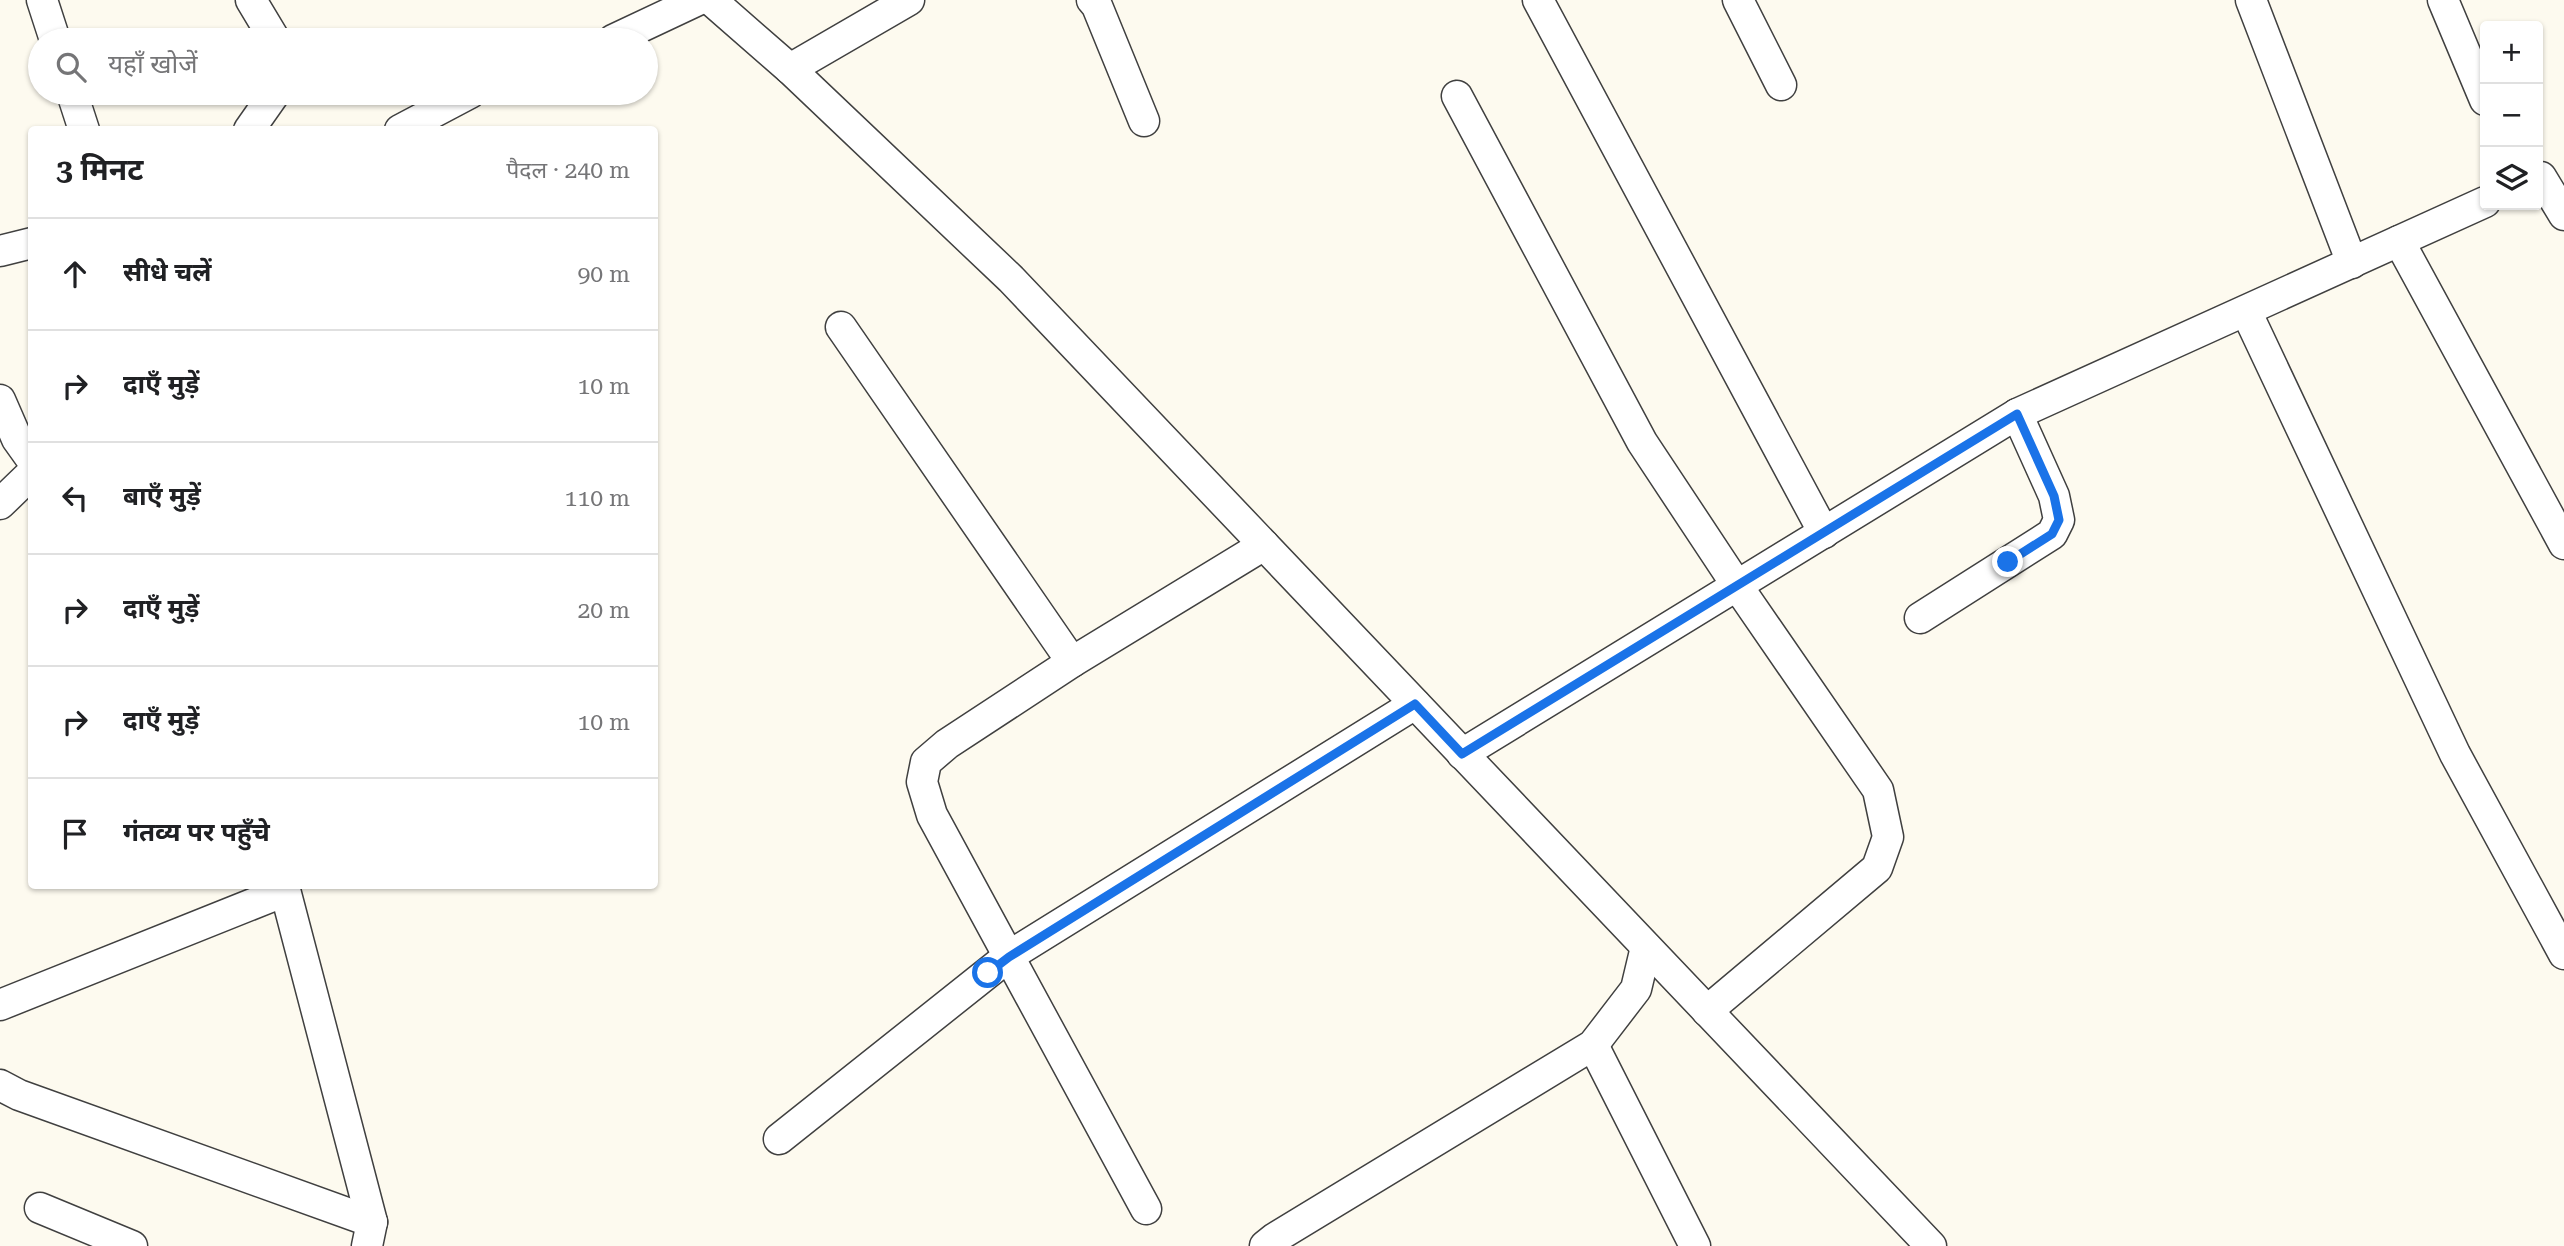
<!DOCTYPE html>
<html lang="hi">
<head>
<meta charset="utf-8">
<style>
  body { margin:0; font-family:"Roboto Serif","Noto Sans Devanagari",serif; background:#f6f6f6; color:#202124 }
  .controls { position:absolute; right:21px; top:21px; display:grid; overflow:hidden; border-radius:7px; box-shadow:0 2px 5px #0004 }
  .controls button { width:63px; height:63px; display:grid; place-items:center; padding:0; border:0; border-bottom:2px solid #e0e0e0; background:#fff; color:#202124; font:35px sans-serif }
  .stop { position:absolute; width:21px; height:21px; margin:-16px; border:5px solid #1a73e8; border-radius:50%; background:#fff }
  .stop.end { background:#1a73e8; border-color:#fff; box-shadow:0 2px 7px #0008 }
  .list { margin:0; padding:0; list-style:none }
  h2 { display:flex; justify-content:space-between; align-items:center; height:91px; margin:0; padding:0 28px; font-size:30px }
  h2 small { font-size:23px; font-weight:400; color:#757577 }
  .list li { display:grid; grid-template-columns:46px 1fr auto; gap:21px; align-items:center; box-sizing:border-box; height:112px; padding:0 28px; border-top:2px solid #e0e0e0 }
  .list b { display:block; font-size:26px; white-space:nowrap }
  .list em { font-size:23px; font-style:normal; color:#757577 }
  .icon { flex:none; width:38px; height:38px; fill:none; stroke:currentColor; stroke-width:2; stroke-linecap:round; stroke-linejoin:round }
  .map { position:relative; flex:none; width:2564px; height:1246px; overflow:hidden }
  .search { position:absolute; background:#fff; box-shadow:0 2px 5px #0004; left:28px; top:28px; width:630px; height:77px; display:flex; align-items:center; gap:18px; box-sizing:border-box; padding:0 24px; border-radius:38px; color:#757577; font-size:26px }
  .panel { position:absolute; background:#fff; box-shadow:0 2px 5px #0004; left:28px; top:126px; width:630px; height:763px; border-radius:7px }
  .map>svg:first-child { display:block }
</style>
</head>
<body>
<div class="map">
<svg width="2564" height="1246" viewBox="0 0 2564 1246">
  <rect width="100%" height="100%" fill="#fdfaef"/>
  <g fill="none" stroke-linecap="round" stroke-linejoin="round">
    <defs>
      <g id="minor">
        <polyline points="42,0 55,40"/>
        <polyline points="251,0 275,40"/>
        <polyline points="711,0 790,69 1011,279 1931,1246"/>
        <polyline points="1092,0 1097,6 1144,121"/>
        <polyline points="1538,0 1824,533"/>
        <polyline points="1738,0 1781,85"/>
        <polyline points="2251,0 2352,263"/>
        <polyline points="2443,0 2485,100"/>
        <polyline points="613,40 698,0"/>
        <polyline points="790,69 909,0"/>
        <polyline points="72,93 84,130"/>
        <polyline points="1457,96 1642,442 1736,584 1878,790 1888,837 1877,868 1707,1011"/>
        <polyline points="249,130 275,93"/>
        <polyline points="400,130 470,93"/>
        <polyline points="2541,177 2564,215"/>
        <polyline points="2399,241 2564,544"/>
        <polyline points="0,251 32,243"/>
        <polyline points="2246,311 2455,754 2564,954"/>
        <polyline points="841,327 1072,662"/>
        <polyline points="0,400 17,439 32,460"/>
        <polyline points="0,504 32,473"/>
        <polyline points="1920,618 2052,534 2059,520 2054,496 2017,414"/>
        <polyline points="1462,754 2017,414 2485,202"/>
        <polyline points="284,886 372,1222 367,1246"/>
        <polyline points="0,1005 285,891"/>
        <polyline points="1593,1045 1695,1246"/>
        <polyline points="0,1085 19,1095 372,1222"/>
        <polyline points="779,1139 1009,956 1415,704"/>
        <polyline points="40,1208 132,1246"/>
        <polyline points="1146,1209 932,815 922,782 926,762 947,744 1072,662 1264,545"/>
        <polyline points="1265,1246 1275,1238 1593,1045 1636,989 1646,947"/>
      </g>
    </defs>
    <use href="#minor" stroke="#404040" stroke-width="33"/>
    <use href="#minor" stroke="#fff" stroke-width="30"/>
  </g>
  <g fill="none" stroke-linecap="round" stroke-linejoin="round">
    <polyline stroke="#1a73e8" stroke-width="9" points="988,973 1009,957 1415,704 1462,754 2017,414 2054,496 2059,520 2052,534 2008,562"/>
  </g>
</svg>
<div class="controls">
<button>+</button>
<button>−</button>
<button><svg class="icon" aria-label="layers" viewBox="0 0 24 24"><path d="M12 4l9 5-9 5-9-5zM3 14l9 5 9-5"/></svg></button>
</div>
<div class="stop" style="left:988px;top:973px"></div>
<div class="stop end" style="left:2008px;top:562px"></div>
<div class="search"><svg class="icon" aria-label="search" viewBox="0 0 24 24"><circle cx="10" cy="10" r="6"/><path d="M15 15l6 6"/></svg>यहाँ खोजें</div>
<section class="panel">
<h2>3 मिनट<small>पैदल · 240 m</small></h2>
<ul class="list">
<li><svg class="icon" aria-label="ahead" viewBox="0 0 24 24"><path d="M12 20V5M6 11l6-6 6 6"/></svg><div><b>सीधे चलें</b></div><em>90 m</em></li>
<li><svg class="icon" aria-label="right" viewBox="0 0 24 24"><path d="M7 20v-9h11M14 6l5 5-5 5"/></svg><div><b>दाएँ मुड़ें</b></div><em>10 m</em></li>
<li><svg class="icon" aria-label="left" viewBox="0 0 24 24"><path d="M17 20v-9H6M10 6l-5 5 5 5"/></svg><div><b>बाएँ मुड़ें</b></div><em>110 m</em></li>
<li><svg class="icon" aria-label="right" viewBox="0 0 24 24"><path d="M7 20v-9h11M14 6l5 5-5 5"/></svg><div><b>दाएँ मुड़ें</b></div><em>20 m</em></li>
<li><svg class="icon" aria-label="right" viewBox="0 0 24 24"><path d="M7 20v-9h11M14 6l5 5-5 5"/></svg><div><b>दाएँ मुड़ें</b></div><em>10 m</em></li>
<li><svg class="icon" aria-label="arrive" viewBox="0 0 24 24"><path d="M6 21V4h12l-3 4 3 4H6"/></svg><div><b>गंतव्य पर पहुँचे</b></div></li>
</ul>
</section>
</div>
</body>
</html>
